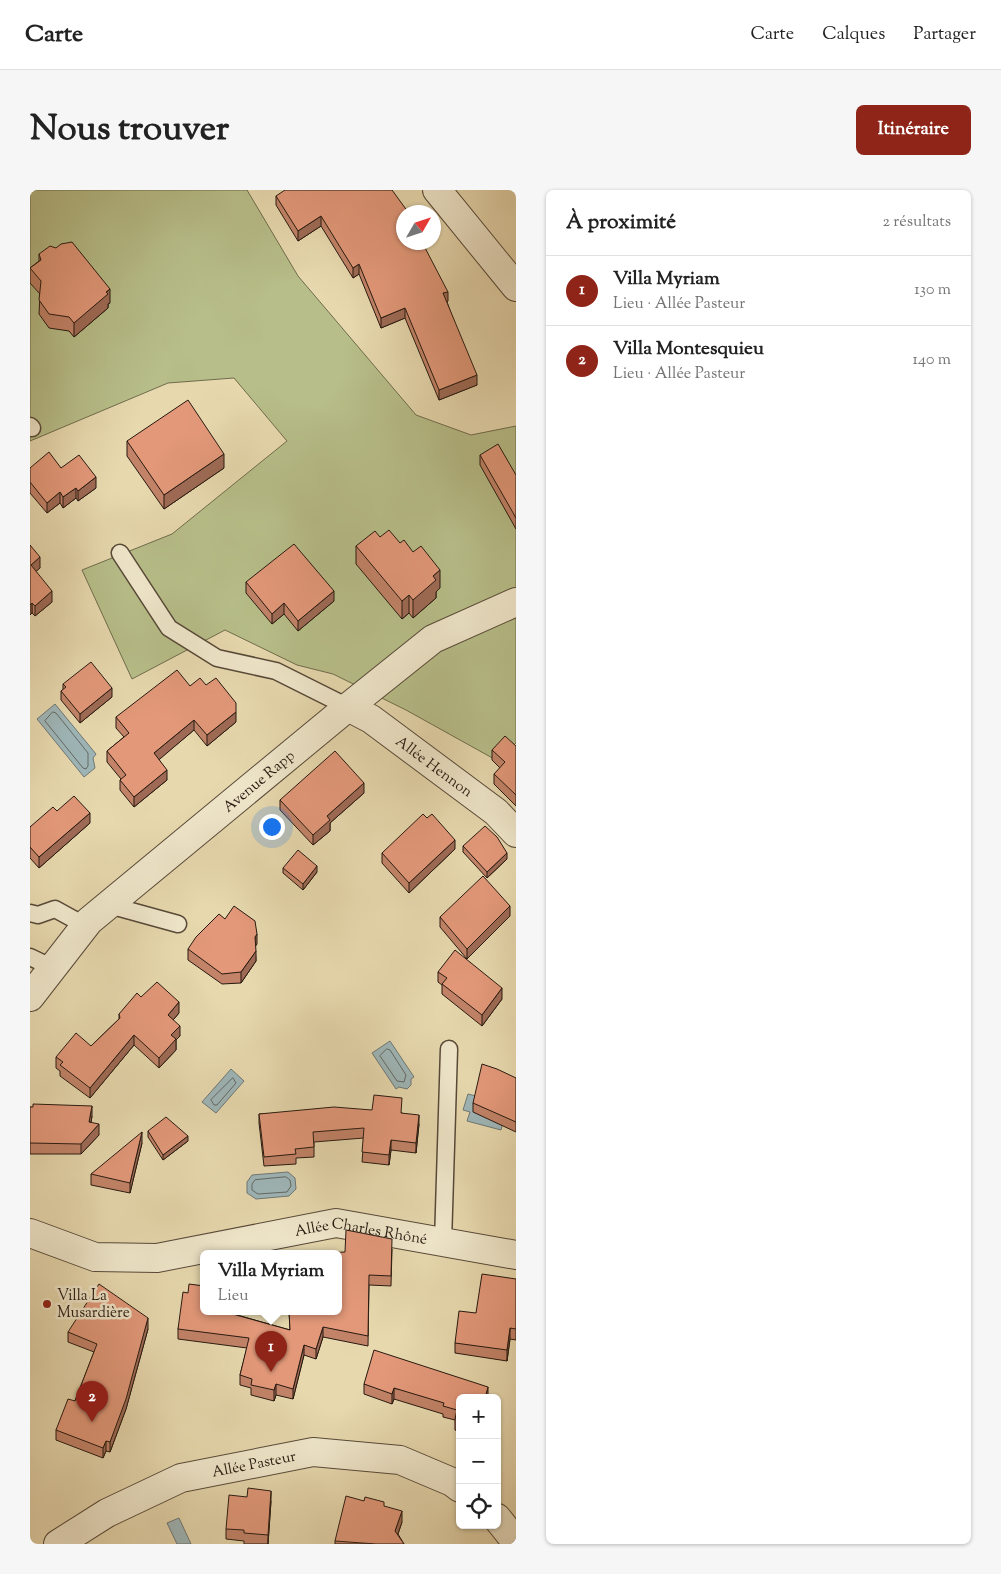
<!DOCTYPE html>
<html lang="fr">
<head>
<meta charset="utf-8">
<style>
  body { margin:0; font-family:"Sorts Mill Goudy",serif; background:#f6f6f6; color:#222 }
  .controls { position:absolute; right:15px; bottom:15px; display:grid; overflow:hidden; border-radius:8px; box-shadow:0 1px 4px #0004 }
  .controls button { width:45px; height:45px; display:grid; place-items:center; padding:0; border:0; border-bottom:1px solid #e0e0e0; background:#fff; color:#222; font:25px sans-serif }
  .compass { position:absolute; left:366px; top:15px; width:45px; height:45px; border-radius:50%; background:#fff; box-shadow:0 1px 4px #0004; rotate:51deg }
  .you { position:absolute; left:241px; top:636px; width:18px; height:18px; margin:-12px; border:4px solid #fff; border-radius:50%; background:#1a73e8; box-shadow:0 0 0 8px #1a73e833 }
  .badge { display:grid; place-items:center; width:32px; height:32px; border-radius:50%; background:#8f2418; color:#fff; font-size:16px; font-weight:700 }
  .pin { position:absolute; translate:-50% -41px; filter:drop-shadow(0 1px 2px #0008) }
  .pin::after { content:''; position:absolute; top:26px; width:18px; height:15px; background:inherit; clip-path:polygon(0 0,100% 0,50% 100%) }
  .popup { position:absolute; left:170px; top:1060px; width:142px; height:65px; box-sizing:border-box; display:grid; place-content:center; border-radius:8px; background:#fff; filter:drop-shadow(0 1px 4px #0005); font-size:16px; white-space:nowrap; color:#767676 }
  .popup b { font-size:19px; color:#222 }
  .popup::after { content:''; position:absolute; left:50%; top:100%; margin-left:-10px; border:10px solid transparent; border-top-color:#fff }
  .list { margin:0; padding:0; list-style:none }
  h2 { display:flex; justify-content:space-between; align-items:center; height:65px; margin:0; padding:0 20px; font-size:21px }
  h2 small { font-size:16px; font-weight:400; color:#767676 }
  .list li { display:grid; grid-template-columns:32px 1fr auto; gap:15px; align-items:center; box-sizing:border-box; height:70px; padding:0 20px; border-top:1px solid #e0e0e0 }
  .list b { display:block; font-size:19px; white-space:nowrap }
  .list p { margin:0; font-size:16px; white-space:nowrap; color:#767676 }
  .list em { font-size:16px; font-style:normal; color:#767676 }
  .icon { flex:none; width:28px; height:28px; fill:none; stroke:currentColor; stroke-width:2; stroke-linecap:round; stroke-linejoin:round }
  .map { position:relative; flex:none; width:486px; height:1354px; overflow:hidden; border-radius:8px }
  header { display:flex; align-items:center; gap:30px; box-sizing:border-box; height:70px; padding:0 25px; background:#fff; border-bottom:1px solid #e0e0e0 }
  header strong { font-size:24px }
  nav { display:flex; gap:28px; margin-inline-start:auto; font-size:18px }
  .intro { display:flex; align-items:center; justify-content:space-between; box-sizing:border-box; height:120px; padding:0 30px }
  h1 { margin:0; font-size:35px }
  .button { padding:12px 22px; border-radius:8px; background:#8f2418; color:#fff; font-size:18px; font-weight:700 }
  main { display:flex; gap:30px; padding:0 30px }
  aside { flex:1; background:#fff; border-radius:8px; box-shadow:0 1px 4px #0004 }
  .map>svg:first-child { display:block }
</style>
</head>
<body>
<header>
<strong>Carte</strong>
<nav><a>Carte</a><a>Calques</a><a>Partager</a></nav>
</header>
<div class="intro"><h1>Nous trouver</h1><a class="button">Itinéraire</a></div>
<main>
<div class="map">
<svg width="486" height="1354" viewBox="0 0 486 1354">
  <rect width="100%" height="100%" fill="#e7d8ae"/>
  <filter id="stains"><feTurbulence type="fractalNoise" baseFrequency=".004" numOctaves="4"/><feColorMatrix values="0 0 0 0 .2 0 0 0 0 .09 0 0 0 0 .02 0 0 0 .5 -.17"/></filter>
  <radialGradient id="worn" r=".72"><stop offset=".6" stop-color="#630" stop-opacity="0"/><stop offset="1" stop-color="#630" stop-opacity=".3"/></radialGradient>
  <polygon fill="#b7be89" stroke="#6f6c4c" points="0,0 217,0 268,86 386,225 441,245 486,236 486,553 466,570 376,520 303,484 267,475 195,440 102,489 52,380 142,344 257,251 204,188 138,193 0,251"/>
  <g fill="#9eb6b8" stroke="#6e7775">
    <polygon points="25,514 66,564 63,568 65,578 54,587 7,529"/>
    <polygon points="360,851 384,887 381,889 381,895 377,899 369,897 366,899 342,863"/>
    <polygon points="201,879 214,891 186,923 172,912"/>
    <polygon points="438,904 478,914 471,940 437,931 440,922 433,920"/>
    <polygon points="258,982 265,988 266,999 259,1006 226,1009 217,1003 217,992 222,985"/>
    <polygon points="149,1328 161,1354 147,1354 137,1333"/>
  </g>
  <g fill="none" stroke-linecap="round" stroke-linejoin="round">
    <g stroke="#626864" stroke-width="1">
      <polygon points="23,522 26,523 58,563 58,576 56,579 53,578 15,531"/>
      <polygon points="357,859 360,860 376,885 374,892 367,891 350,866"/>
      <polygon points="203,888 206,893 187,915 184,915 181,910"/>
      <polygon points="256,987 260,990 261,996 257,1002 228,1004 222,1000 222,994 225,990"/>
    </g>
    <defs>
      <g id="service">
        <polyline points="0,236 2,238"/>
        <polyline points="90,363 139,438 187,468 246,481 318,517"/>
        <polyline points="79,715 148,734"/>
        <polyline points="0,723 8,725 25,719 56,736"/>
        <polyline points="0,767 23,778"/>
        <polyline points="413,1052 419,859"/>
      </g>
      <g id="minor">
        <polyline points="407,0 486,97"/>
        <path id="s1" d="M318,517L341,529L466,622L486,643"/>
        <path id="s2" d="M0,807L59,731L318,517L403,449L486,412"/>
        <path id="s3" d="M0,1043L65,1067L127,1068L306,1033L486,1065"/>
        <polyline points="467,1328 486,1352"/>
        <path id="s4" d="M28,1354L77,1323L151,1288L283,1262L370,1270L422,1292L430,1298"/>
      </g>
    </defs>
    <use href="#service" stroke="#574938" stroke-width="19"/>
    <use href="#minor" stroke="#574938" stroke-width="30"/>
    <use href="#service" stroke="#efe6ca" stroke-width="16"/>
    <use href="#minor" stroke="#efe6ca" stroke-width="28"/>
  </g>
  <g fill="#c28368" stroke="#271910">
    <polygon points="246,6 374,22 418,111 417,112 447,195 409,210 375,128 351,138 329,84 323,88 291,36 268,51 246,15"/>
    <polygon points="9,64 80,113 78,114 78,118 44,147 39,141 19,138 9,124 10,104 0,93 0,78 9,71"/>
    <polygon points="97,251 194,278 134,319 97,266"/>
    <polygon points="450,265 486,285 486,339 450,275"/>
    <polygon points="0,278 31,278 66,298 48,311 46,308 33,318 30,313 17,323 0,303"/>
    <polygon points="350,347 370,353 410,398 406,402 406,408 383,428 379,423 372,429 326,374 326,356"/>
    <polygon points="0,355 10,378 6,381 22,412 5,426 2,423"/>
    <polygon points="216,392 304,411 268,441 254,424 242,434 216,403"/>
    <polygon points="33,494 82,507 50,533 31,510 31,501 33,499"/>
    <polygon points="160,496 206,532 177,556 164,540 129,569 137,590 104,617 90,600 90,590 91,589 77,572 77,561 94,547 86,538 86,527"/>
    <polygon points="486,556 486,616 464,594 464,584 470,578 462,570 462,560"/>
    <polygon points="334,603 300,633 300,641 283,655 250,620 250,610"/>
    <polygon points="27,621 60,633 9,678 0,668 0,637"/>
    <polygon points="433,656 477,669 457,688 433,662"/>
    <polygon points="425,659 379,703 352,673 352,663"/>
    <polygon points="253,678 287,682 273,700 253,683"/>
    <polygon points="480,726 437,769 410,737 410,727"/>
    <polygon points="227,754 225,756 226,771 211,793 192,794 158,770 158,759"/>
    <polygon points="408,782 472,809 452,836 412,804 412,795 408,792"/>
    <polygon points="111,807 149,823 143,830 150,846 146,850 146,860 129,878 104,855 60,908 30,886 30,881 26,878 26,867 61,856 89,829 89,824"/>
    <polygon points="486,888 486,942 443,922 443,913"/>
    <polygon points="0,917 62,926 61,933 69,945 51,964 0,964"/>
    <polygon points="372,923 389,934 386,963 361,960 359,975 332,972 334,948 284,952 284,967 266,968 266,974 234,976 229,933 229,924"/>
    <polygon points="118,941 158,951 133,970 118,947"/>
    <polygon points="112,953 100,1003 61,995 61,984"/>
    <polygon points="362,1059 361,1096 339,1095 338,1156 293,1147 286,1169 274,1165 263,1209 246,1205 244,1211 221,1205 221,1198 210,1195 210,1185 217,1158 148,1149 148,1139 158,1103 200,1121 200,1123 260,1140 259,1121 308,1121"/>
    <polygon points="486,1089 486,1150 480,1149 477,1171 425,1163 425,1153 446,1123"/>
    <polygon points="118,1139 96,1219 80,1262 76,1261 73,1268 26,1250 26,1240 45,1211 64,1162 38,1152 38,1142"/>
    <polygon points="334,1194 430,1208 430,1242 425,1240 425,1230 413,1227 413,1224 364,1209 362,1214 334,1204"/>
    <polygon points="241,1311 238,1354 214,1354 214,1351 196,1349 196,1339"/>
    <polygon points="354,1316 372,1332 368,1344 374,1354 305,1354 305,1351"/>
  </g>
  <g fill="#9e6a55" stroke="#271910">
    <polygon points="291,26 291,36 268,51 268,41"/>
    <polygon points="329,74 329,84 323,88 323,78"/>
    <polygon points="80,99 80,113 78,114 78,118 44,147 44,133"/>
    <polygon points="418,102 418,111 413,113 413,103"/>
    <polygon points="375,118 375,128 351,138 351,128"/>
    <polygon points="447,185 447,195 409,210 409,200"/>
    <polygon points="194,264 194,278 134,319 134,305"/>
    <polygon points="66,287 66,298 48,311 48,301"/>
    <polygon points="46,298 46,308 33,318 33,307"/>
    <polygon points="30,302 30,313 17,323 17,313"/>
    <polygon points="10,367 10,378 1,386 1,375"/>
    <polygon points="410,380 410,398 406,402 406,408 383,428 383,410 403,386"/>
    <polygon points="22,401 22,412 5,426 5,416"/>
    <polygon points="304,401 304,411 268,441 268,431"/>
    <polygon points="379,405 379,423 372,429 372,411"/>
    <polygon points="2,413 2,423 0,425 0,415"/>
    <polygon points="254,413 254,424 242,434 242,424"/>
    <polygon points="82,498 82,507 50,533 50,524"/>
    <polygon points="206,522 206,532 177,556 177,545"/>
    <polygon points="164,530 164,540 124,574 124,563"/>
    <polygon points="137,580 137,590 104,617 104,607"/>
    <polygon points="334,593 334,603 300,633 300,641 283,655 283,645 297,626"/>
    <polygon points="60,623 60,633 9,678 9,667"/>
    <polygon points="425,650 425,659 379,703 379,693"/>
    <polygon points="477,663 477,669 457,688 457,682"/>
    <polygon points="287,676 287,682 273,700 273,694"/>
    <polygon points="480,716 480,726 437,769 437,759"/>
    <polygon points="227,744 227,754 225,757 225,747"/>
    <polygon points="226,761 226,771 211,793 211,782"/>
    <polygon points="472,798 472,809 452,836 452,825"/>
    <polygon points="149,812 149,823 138,836 138,825"/>
    <polygon points="150,836 150,846 146,850 146,860 129,878 129,868 141,845"/>
    <polygon points="104,845 104,855 60,908 60,898"/>
    <polygon points="62,916 62,926 59,943 59,932"/>
    <polygon points="389,925 389,934 386,963 386,953"/>
    <polygon points="69,934 69,945 51,964 51,954"/>
    <polygon points="112,942 112,953 100,1003 100,993"/>
    <polygon points="158,946 158,951 133,970 133,965"/>
    <polygon points="361,950 361,960 359,975 359,965"/>
    <polygon points="118,1128 118,1139 96,1219 80,1262 80,1252"/>
    <polygon points="293,1137 293,1147 286,1169 286,1159"/>
    <polygon points="480,1138 480,1149 477,1171 477,1160"/>
    <polygon points="274,1155 274,1165 263,1209 263,1199"/>
    <polygon points="246,1194 246,1205 244,1211 244,1200"/>
    <polygon points="458,1197 458,1207 455,1208"/>
    <polygon points="364,1198 364,1209 362,1214 362,1204"/>
    <polygon points="76,1251 76,1261 73,1268 73,1258"/>
    <polygon points="241,1301 241,1311 238,1354 238,1345"/>
    <polygon points="372,1321 372,1332 365,1352 365,1341"/>
  </g>
  <g fill="#e29879" stroke="#271910">
    <polygon points="255,0 362,0 378,22 374,22 374,52 392,52 418,102 413,103 447,185 409,200 375,118 351,128 329,74 323,78 291,26 268,41 246,6"/>
    <polygon points="42,52 80,99 76,102 78,104 44,133 39,127 19,124 9,110 11,91 0,78 11,70 9,64 20,56 26,58 31,54"/>
    <polygon points="158,210 194,264 134,305 97,251"/>
    <polygon points="468,254 486,285 486,328 450,265"/>
    <polygon points="19,262 31,278 49,265 66,287 48,301 46,298 33,307 30,302 17,313 0,292 0,278"/>
    <polygon points="359,340 370,353 374,350 383,362 391,356 410,380 403,386 406,390 383,410 379,405 372,411 326,356 345,341 350,347"/>
    <polygon points="264,354 304,401 268,431 254,413 242,424 216,392"/>
    <polygon points="0,355 10,367 1,375 22,401 5,416 2,413 0,415"/>
    <polygon points="61,472 82,498 50,524 31,501 36,497 33,494"/>
    <polygon points="147,480 160,496 170,488 176,495 186,488 206,513 206,522 177,545 164,530 124,563 137,580 104,607 90,590 96,585 77,561 99,543 86,527"/>
    <polygon points="475,546 486,556 486,605 464,584 475,572 462,560"/>
    <polygon points="305,561 334,593 297,626 300,630 283,645 250,610"/>
    <polygon points="44,606 60,623 9,667 0,657 0,637 23,617 27,621"/>
    <polygon points="393,624 397,628 402,624 425,650 379,693 352,663"/>
    <polygon points="455,636 467,647 477,663 457,682 433,656"/>
    <polygon points="268,660 287,676 273,694 253,678"/>
    <polygon points="453,686 480,716 437,759 410,727"/>
    <polygon points="204,716 225,731 227,744 225,747 226,761 211,782 192,784 158,759 166,747 189,724 195,729"/>
    <polygon points="425,760 472,798 452,825 412,794 417,788 408,782"/>
    <polygon points="127,792 149,812 138,825 150,836 141,845 146,849 129,868 104,845 60,898 30,875 33,872 26,867 46,843 61,856 90,828 89,824 107,803 111,807"/>
    <polygon points="452,874 467,879 486,888 486,932 443,913"/>
    <polygon points="344,905 372,908 371,923 389,925 386,953 361,950 359,965 332,962 334,938 283,942 284,957 265,959 266,964 234,967 229,924 304,917 342,920"/>
    <polygon points="3,914 62,916 59,932 69,934 51,954 0,953 0,917 3,917"/>
    <polygon points="136,927 158,946 133,965 118,941"/>
    <polygon points="112,942 100,993 61,984"/>
    <polygon points="316,1040 362,1049 361,1086 339,1085 338,1146 293,1137 286,1159 274,1155 263,1199 246,1194 244,1200 221,1195 222,1189 210,1185 219,1148 148,1139 153,1102 158,1103 159,1094 174,1096 174,1121 199,1121 199,1123 260,1140 259,1121 308,1121 308,1063 294,1063 315,1062"/>
    <polygon points="452,1084 486,1089 486,1139 480,1138 477,1160 425,1153 429,1121 446,1123"/>
    <polygon points="69,1094 118,1128 96,1209 80,1252 76,1251 73,1258 26,1240 38,1209 45,1211 67,1154 38,1142"/>
    <polygon points="344,1160 458,1197 455,1208 430,1208 430,1231 425,1229 427,1220 413,1216 414,1213 364,1198 362,1204 334,1194"/>
    <polygon points="218,1298 241,1301 238,1345 214,1343 214,1340 196,1339 199,1305 217,1307"/>
    <polygon points="316,1306 334,1311 335,1307 354,1312 354,1316 372,1321 365,1341 374,1354 346,1354 305,1351"/>
  </g>
  <circle fill="#8f2418" stroke="#efe6ca" stroke-width="2" cx="17" cy="1114" r="5"/>
  <g text-anchor="middle" stroke-width="5" stroke-linejoin="round" paint-order="stroke">
    <g font-size="15" fill="#271910" stroke="#efe6ca">
      <text dy="5" stroke="none"><textPath href="#s1" startOffset="105">Allée Hennon</textPath></text>
      <text dy="5" stroke="none"><textPath href="#s2" startOffset="316">Avenue Rapp</textPath></text>
      <text dy="5" stroke="none"><textPath href="#s3" startOffset="339">Allée Charles Rhôné</textPath></text>
      <text dy="5" stroke="none"><textPath href="#s4" startOffset="214">Allée Pasteur</textPath></text>
    </g>
    <g font-size="15" fill="#271910" stroke="#efe6ca" text-anchor="start">
      <text x="27" y="1110">Villa La<tspan x="27" dy="17">Musardière</tspan></text>
    </g>
  </g>
  <rect width="100%" height="100%" filter="url(#stains)"/>
  <rect width="100%" height="100%" fill="url(#worn)"/>
</svg>
<div class="controls">
<button>+</button>
<button>−</button>
<button><svg class="icon" aria-label="locate" viewBox="0 0 24 24"><circle cx="12" cy="12" r="6"/><path d="M12 2v4M12 18v4M2 12h4M18 12h4"/></svg></button>
</div>
<svg class="compass" viewBox="-18 -18 36 36"><path d="M0-13l5 13h-10z" fill="#e53935"/><path d="M0 13l5-13h-10z" fill="#767676"/></svg>
<div class="you"></div>
<div class="pin badge" style="left:241px;top:1182px">1</div>
<div class="popup"><b>Villa Myriam</b>Lieu</div>
<div class="pin badge" style="left:62px;top:1232px">2</div>
</div>
<aside>
<h2>À proximité<small>2 résultats</small></h2>
<ul class="list">
<li><span class="badge">1</span><div><b>Villa Myriam</b><p>Lieu · Allée Pasteur</p></div><em>130 m</em></li>
<li><span class="badge">2</span><div><b>Villa Montesquieu</b><p>Lieu · Allée Pasteur</p></div><em>140 m</em></li>
</ul>
</aside>
</main>
</body>
</html>
